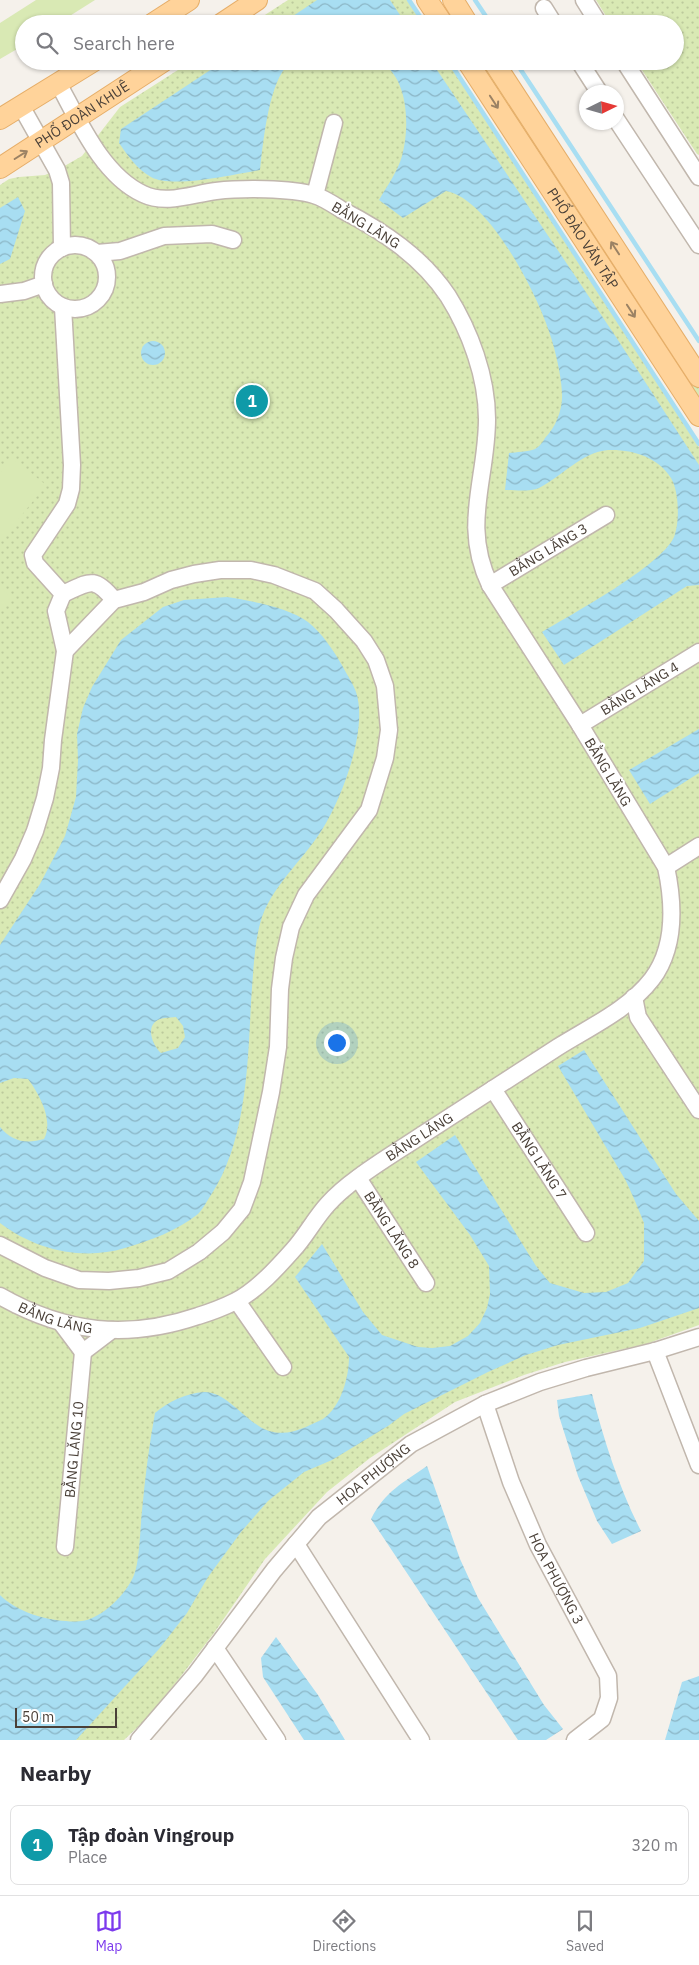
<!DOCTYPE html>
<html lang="en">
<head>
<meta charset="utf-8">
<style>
  body { margin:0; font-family:"IBM Plex Sans",sans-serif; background:#f7f7f7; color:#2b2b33 }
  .compass { position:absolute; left:579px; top:85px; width:45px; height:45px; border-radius:50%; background:#fff; box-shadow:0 1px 4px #0004; rotate:85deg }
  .scale { position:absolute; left:15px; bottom:12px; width:102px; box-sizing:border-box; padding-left:5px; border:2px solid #4a4038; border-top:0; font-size:14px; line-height:18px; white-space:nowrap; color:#4a4038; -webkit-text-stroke:4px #fff; paint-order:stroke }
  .you { position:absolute; left:336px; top:1042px; width:18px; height:18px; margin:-12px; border:4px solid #fff; border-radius:50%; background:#1a73e8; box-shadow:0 0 0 8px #1a73e833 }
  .badge { display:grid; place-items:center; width:32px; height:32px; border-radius:50%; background:#7c3aed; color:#fff; font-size:16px; font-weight:700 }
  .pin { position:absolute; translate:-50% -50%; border:2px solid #fff; box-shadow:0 1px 5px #0006 }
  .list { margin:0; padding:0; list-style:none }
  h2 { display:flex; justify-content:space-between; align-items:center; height:65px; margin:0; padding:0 20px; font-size:21px }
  h2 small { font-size:16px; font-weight:400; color:#7c7c81 }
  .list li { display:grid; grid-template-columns:32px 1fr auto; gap:15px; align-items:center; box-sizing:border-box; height:80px; margin:0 10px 10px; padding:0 10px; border:1px solid #e1e1e2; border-radius:8px }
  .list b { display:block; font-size:19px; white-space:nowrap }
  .list p { margin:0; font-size:16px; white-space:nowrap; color:#7c7c81 }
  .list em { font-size:16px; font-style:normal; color:#7c7c81 }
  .icon { flex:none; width:28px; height:28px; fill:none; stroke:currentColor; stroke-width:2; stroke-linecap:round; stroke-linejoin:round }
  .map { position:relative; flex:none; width:699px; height:1740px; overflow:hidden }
  .search { position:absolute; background:#fff; box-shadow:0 1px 4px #0004; left:15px; right:15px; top:15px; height:55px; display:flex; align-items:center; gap:12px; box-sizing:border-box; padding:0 18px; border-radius:28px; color:#7c7c81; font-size:19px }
  .sheet { height:155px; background:#fff }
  nav { display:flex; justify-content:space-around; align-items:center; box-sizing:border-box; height:70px; border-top:1px solid #e1e1e2; background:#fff; font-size:14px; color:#7c7c81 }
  nav a { display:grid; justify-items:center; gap:2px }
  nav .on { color:#7c3aed }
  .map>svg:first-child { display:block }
</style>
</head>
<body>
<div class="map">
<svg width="699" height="1740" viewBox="0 0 699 1740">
  <defs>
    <pattern id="grass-dots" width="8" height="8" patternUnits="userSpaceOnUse" patternTransform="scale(1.25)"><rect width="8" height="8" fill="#d9e9b4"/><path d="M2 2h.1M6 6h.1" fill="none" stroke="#bcc99c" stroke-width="1.8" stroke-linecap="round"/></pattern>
    <pattern id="water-waves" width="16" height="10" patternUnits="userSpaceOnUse" patternTransform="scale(1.25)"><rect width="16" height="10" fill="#a8def2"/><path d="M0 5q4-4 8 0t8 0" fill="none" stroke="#8bb5c5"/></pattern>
  </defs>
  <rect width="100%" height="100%" fill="#f5f1eb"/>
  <g fill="url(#grass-dots)">
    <polygon points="288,0 407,0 423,24 251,24"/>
    <polygon points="596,0 699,0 699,155 697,154 636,61 675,61 675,24 611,24"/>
    <polygon points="192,61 447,61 699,447 699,1325 646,1344 565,1362 524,1375 455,1402 370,1458 327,1492 265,1559 214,1633 178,1680 145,1720 124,1740 0,1740 0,185 9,179 19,177 45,175 61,168 82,156 120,107"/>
    <polygon points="475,61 485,61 699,388 699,405"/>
  </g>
  <g fill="#d9e9b4">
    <polygon points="36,0 95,0 57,24 24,24 24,45 0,59 0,23"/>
    <polygon points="12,458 46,485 0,542 0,473"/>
    <polygon points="0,587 11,597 0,611"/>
  </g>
  <g fill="url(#water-waves)" fill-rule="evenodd">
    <polygon points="317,0 390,0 406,24 281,24"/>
    <path d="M224,61H295C292,63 287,65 285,68C268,90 263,143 260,170C235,174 172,189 151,177C137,169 128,156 119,143L121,129Z"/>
    <path d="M378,61H431L616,337L699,465V585L687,586L564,665L542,632C572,614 661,566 674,537C680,522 679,491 671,478C658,457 632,449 608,450C582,452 561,477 539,488C530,492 514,490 505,490L509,453C516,452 528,452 535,449C539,447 543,442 545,438C556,427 563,409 562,393C561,372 554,344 546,323C533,287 487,198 446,191L403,218L379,200C387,186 398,171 402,156C410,127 409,75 378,61Z"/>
    <polygon points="18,197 25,211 10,259 0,264 0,208"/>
    <circle cx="153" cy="353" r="12"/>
    <path d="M227,597C251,601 288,607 308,622C322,633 334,651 343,667C347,675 353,683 356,692C368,727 344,792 326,823C308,856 275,881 262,917C254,941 253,977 251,1002C248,1064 246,1142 211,1195C207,1201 203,1209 198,1214C177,1231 151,1240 125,1248C83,1261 35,1250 0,1223V1127C12,1142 27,1144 44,1139C54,1120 39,1094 28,1079L14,1078L0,1083V945L40,884L65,836L76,797L78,760L77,734L83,708L92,687L121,640L163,607L184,600ZM176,1017L183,1026L185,1037L178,1048L161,1053C154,1047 146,1030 155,1022C160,1017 169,1018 176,1017Z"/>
    <polygon points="699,729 699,773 650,804 629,770"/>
    <path d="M584,1050L676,1194L699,1221V1308L640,1328L558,1345L526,1355L488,1372L404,1414L388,1426L332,1460L304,1472L268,1501L241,1532L208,1577L187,1613L159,1649L76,1740H0V1595C16,1611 44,1620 66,1621C75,1622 84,1622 92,1618C109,1611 127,1592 134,1575C140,1560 140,1528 142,1511C145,1478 149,1445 155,1413C168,1402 186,1393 204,1392C227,1391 247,1424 269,1431C282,1435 294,1432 306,1427C311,1424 318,1422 323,1419C341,1407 349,1377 349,1357L295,1277L322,1244L363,1312L382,1335L418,1347L432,1348L450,1346L468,1336L480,1323L487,1308L490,1294L489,1266L470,1235L416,1162L455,1135L536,1266L550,1283L584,1293L606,1292L628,1283L644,1261V1223L635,1201L626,1181L558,1066Z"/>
    <path d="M592,1394C604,1440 619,1488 641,1531L612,1544L597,1521L578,1476L559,1416L557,1400Z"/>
    <path d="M427,1466L460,1559L478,1598L544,1705L563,1729L546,1740H518L371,1519C385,1491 403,1483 427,1466Z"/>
    <polygon points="276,1637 318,1695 345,1740 304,1740 263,1677 261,1658"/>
    <polygon points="699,1676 699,1740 665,1740 682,1682"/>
  </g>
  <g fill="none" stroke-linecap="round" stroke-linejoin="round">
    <g stroke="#a8def2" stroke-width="4.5">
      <polyline points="409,0 425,24"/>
      <polyline points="475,0 491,24"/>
      <polyline points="449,61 699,444"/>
      <polyline points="515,61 699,341"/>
    </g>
    <defs>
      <g id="minor">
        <polyline points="584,0 599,24"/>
        <polyline points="544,8 554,24"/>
        <polyline points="579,61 599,92"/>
        <polyline points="624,61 699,177"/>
        <polyline points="21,106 57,170 61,183 62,248"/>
        <polyline points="616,119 699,245"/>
        <polyline points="315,195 334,123"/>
        <circle cx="75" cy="277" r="32"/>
        <polyline points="97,253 120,251 164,236 212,234 233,240"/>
        <polyline points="0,294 24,291 44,284"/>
        <path id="s1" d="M490,585L606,515"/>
        <path d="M63,594C89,582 94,575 114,600"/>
        <path id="s2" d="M580,725L699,652"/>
        <polyline points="666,867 699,846"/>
        <polyline points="0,900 23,859 35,831 45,798 51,768 53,740 65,651 56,611 63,594 35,563 33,555 67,504 71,489 72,465 63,307"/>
        <polyline points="634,997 638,1017 699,1110"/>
        <path id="s3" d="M493,1089L586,1233"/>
        <path id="s4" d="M358,1178L426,1283"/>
        <polyline points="0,1245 45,1268 79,1280 109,1281 139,1278 168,1271 199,1252 223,1232 242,1209 252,1182 271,1092 278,1047 280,989 284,958 291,927 306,895 369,810 385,758 389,730 385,686 376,660 364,641 336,610 315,591 274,575 251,570 220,570 194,574 171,580 144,592 114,600 65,651"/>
        <path id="s5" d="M0,1296C65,1333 127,1340 198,1316C211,1312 224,1307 236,1301C257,1290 277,1268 293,1250C306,1236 315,1218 328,1204C337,1194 348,1185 359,1177C379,1162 401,1149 422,1135C467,1106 513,1076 558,1047C590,1027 629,1009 652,979C676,947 674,904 666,867L580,725L490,585C461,525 487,480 487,419C487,377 470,331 448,296C422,257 383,231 342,210C334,205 324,198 314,195C290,188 242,188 216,191C192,194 166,205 143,194C102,175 79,121 58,83"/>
        <polyline points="237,1301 283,1367"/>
        <polyline points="62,1324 83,1352"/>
        <polyline points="655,1351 699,1465"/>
        <polyline points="83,1352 112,1330"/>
        <path id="s6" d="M485,1404L511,1482L538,1545L608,1676L609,1698L602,1719L575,1740"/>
        <polyline points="296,1544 421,1740"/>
        <path id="s7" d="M65,1547L83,1352"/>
        <polyline points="215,1648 277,1740"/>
        <path id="s8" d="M139,1740L195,1675L274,1570L319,1517L411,1444L485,1404L540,1382L586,1368L655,1351L699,1337"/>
      </g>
      <g id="major">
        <polyline points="427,0 443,24"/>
        <polyline points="453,0 468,24"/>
        <polyline points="152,24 189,0"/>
        <polyline points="221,24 257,0"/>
        <path id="s9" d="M467,61L699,416"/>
        <polyline points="493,61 699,377"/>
        <polyline points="0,119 94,61"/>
        <path id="s10" d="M0,168L164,61"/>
      </g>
    </defs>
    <use href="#minor" stroke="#c1b7ad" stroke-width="19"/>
    <use href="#major" stroke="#e6ae69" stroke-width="22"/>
    <use href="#minor" stroke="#fff" stroke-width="16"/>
    <use href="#major" stroke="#ffd39a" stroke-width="20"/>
  </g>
  <defs><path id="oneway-shaft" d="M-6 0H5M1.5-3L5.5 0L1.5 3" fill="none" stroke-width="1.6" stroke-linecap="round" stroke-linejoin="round" transform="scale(1.25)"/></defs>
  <g stroke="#9b8264">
    <use href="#oneway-shaft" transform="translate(494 102) rotate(57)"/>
    <use href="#oneway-shaft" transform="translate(21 155) rotate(-32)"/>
    <use href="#oneway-shaft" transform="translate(615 248) rotate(-123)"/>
    <use href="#oneway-shaft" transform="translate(631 311) rotate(57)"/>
  </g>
  <g text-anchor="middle" stroke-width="4" stroke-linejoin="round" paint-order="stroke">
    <g font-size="14" fill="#4a4038" stroke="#fff">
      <text dy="5" stroke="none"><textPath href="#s10" startOffset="98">PHỐ ĐOÀN KHUÊ</textPath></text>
      <text transform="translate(366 225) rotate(31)" y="5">BẰNG LĂNG</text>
      <text dy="5" stroke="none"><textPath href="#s9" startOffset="212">PHỐ ĐÀO VĂN TẬP</textPath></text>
      <text dy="5" stroke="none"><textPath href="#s1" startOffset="68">BẰNG LĂNG 3</textPath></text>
      <text dy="5" stroke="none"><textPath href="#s2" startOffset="70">BẰNG LĂNG 4</textPath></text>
      <text transform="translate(608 772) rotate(59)" y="5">BẰNG LĂNG</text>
      <text dy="5" stroke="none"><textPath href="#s5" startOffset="495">BẰNG LĂNG</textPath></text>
      <text dy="5" stroke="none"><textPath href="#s3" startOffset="85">BẰNG LĂNG 7</textPath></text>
      <text dy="5" stroke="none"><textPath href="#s4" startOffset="62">BẰNG LĂNG 8</textPath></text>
      <text dy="5" stroke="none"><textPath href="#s5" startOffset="60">BẰNG LĂNG</textPath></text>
      <text dy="5" stroke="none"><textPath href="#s7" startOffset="98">BẰNG LĂNG 10</textPath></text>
      <text dy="5" stroke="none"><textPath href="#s8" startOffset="356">HOA PHƯỢNG</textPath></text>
      <text dy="5" stroke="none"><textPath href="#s6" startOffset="189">HOA PHƯỢNG 3</textPath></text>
    </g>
  </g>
</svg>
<svg class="compass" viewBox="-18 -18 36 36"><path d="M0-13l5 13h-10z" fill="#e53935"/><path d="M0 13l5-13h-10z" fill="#7c7c81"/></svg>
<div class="scale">50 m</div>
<div class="you"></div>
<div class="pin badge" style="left:252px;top:401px;background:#0f9aa8">1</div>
<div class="search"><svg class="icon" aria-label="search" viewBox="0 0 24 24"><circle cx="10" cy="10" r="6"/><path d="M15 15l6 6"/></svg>Search here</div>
</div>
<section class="sheet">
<h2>Nearby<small></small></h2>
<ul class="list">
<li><span class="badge" style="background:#0f9aa8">1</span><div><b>Tập đoàn Vingroup</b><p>Place</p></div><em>320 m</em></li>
</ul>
</section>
<nav>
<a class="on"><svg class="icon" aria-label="map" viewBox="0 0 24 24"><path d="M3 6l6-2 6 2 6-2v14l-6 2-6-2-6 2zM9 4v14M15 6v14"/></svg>Map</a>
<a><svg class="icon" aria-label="directions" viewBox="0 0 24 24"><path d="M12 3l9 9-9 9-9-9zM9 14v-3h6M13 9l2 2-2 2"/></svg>Directions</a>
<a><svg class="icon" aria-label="saved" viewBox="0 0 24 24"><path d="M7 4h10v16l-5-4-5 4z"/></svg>Saved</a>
</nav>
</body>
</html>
